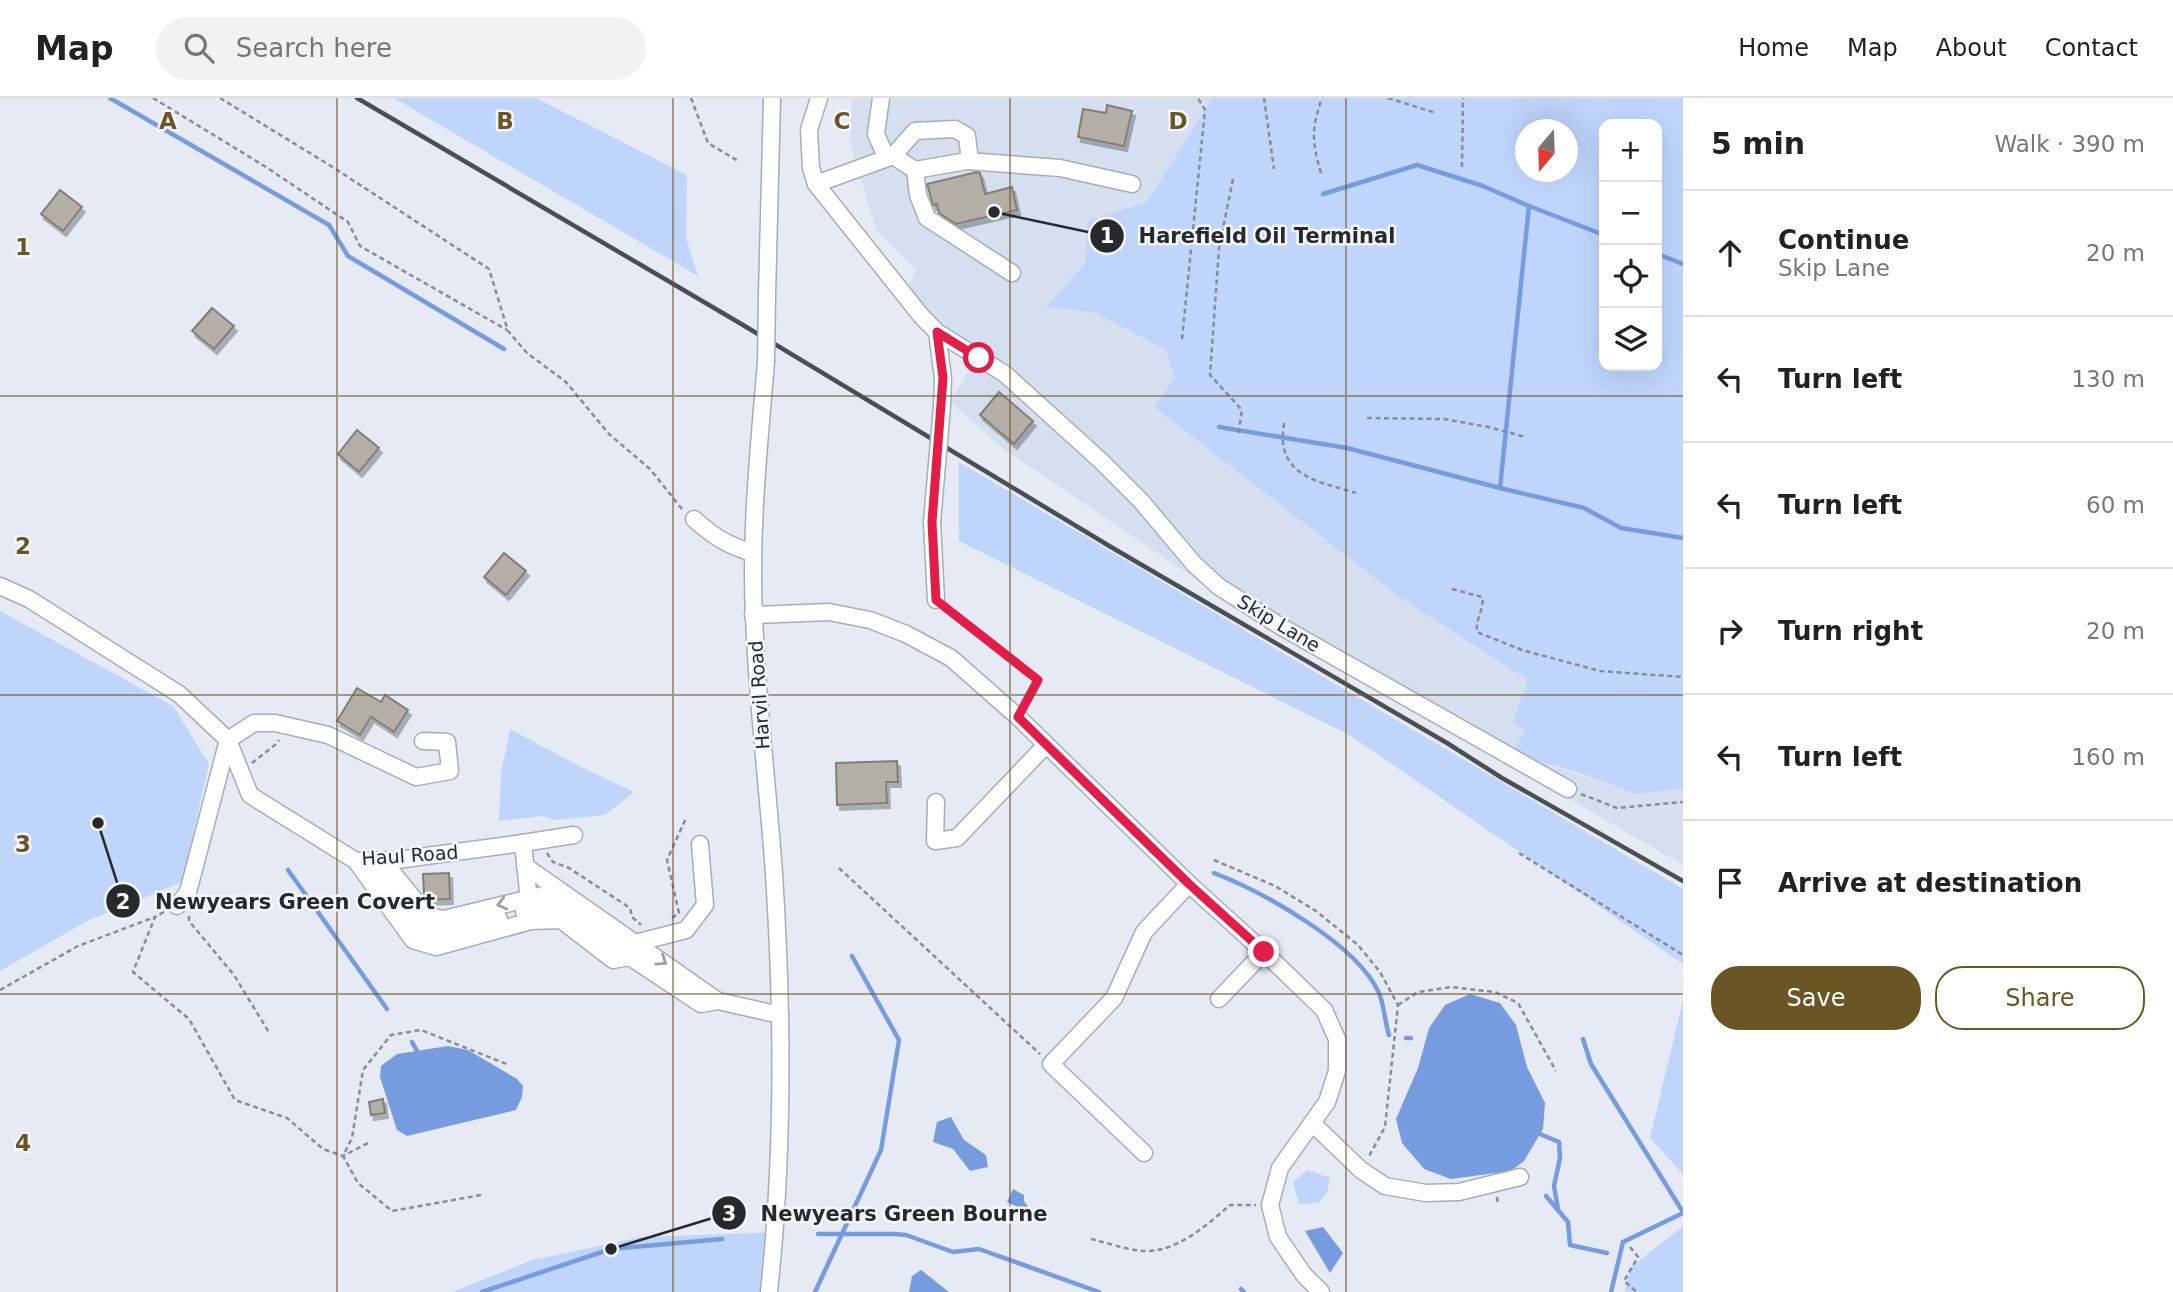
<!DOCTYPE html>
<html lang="en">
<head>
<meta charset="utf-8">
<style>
  body { margin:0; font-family:"DejaVu Sans",sans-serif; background:#f2f2f2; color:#222 }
  .controls { position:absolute; right:21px; top:21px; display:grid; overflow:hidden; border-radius:14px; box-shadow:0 7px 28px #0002 }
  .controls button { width:63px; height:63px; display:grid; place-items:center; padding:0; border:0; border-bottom:2px solid #e0e0e0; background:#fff; color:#222; font:35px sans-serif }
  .compass { position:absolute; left:1515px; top:21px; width:63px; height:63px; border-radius:50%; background:#fff; box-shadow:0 7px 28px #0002; rotate:199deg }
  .stop { position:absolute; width:21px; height:21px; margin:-16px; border:5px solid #e11d48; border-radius:50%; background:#fff }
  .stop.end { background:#e11d48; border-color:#fff; box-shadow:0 2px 7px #0008 }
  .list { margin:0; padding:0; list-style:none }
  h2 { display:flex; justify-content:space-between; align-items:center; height:91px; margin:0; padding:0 28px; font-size:30px }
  h2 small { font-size:23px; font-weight:400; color:#767676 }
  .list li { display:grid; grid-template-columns:46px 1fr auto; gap:21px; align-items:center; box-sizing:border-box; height:126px; padding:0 28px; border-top:2px solid #e0e0e0 }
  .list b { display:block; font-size:26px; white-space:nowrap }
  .list p { margin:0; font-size:23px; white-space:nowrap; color:#767676 }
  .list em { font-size:23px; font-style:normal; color:#767676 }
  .actions { display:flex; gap:14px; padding:21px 28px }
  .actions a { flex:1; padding:16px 0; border:2px solid #6b5524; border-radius:28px; text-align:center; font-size:24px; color:#6b5524 }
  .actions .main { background:#6b5524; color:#fff }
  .icon { flex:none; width:38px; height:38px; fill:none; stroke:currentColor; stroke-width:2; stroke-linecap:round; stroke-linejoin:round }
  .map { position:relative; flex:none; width:1683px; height:1194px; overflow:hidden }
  header { display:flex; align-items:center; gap:42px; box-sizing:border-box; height:98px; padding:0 35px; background:#fff; border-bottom:2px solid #e0e0e0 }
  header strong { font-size:33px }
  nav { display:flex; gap:38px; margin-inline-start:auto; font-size:24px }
  .search { width:490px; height:63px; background:#f2f2f2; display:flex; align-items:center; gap:18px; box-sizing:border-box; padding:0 24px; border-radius:38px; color:#767676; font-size:26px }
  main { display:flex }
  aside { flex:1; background:#fff }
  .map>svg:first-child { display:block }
</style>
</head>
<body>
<header>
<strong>Map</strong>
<div class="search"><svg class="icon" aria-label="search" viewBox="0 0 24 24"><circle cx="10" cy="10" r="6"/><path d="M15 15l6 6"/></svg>Search here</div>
<nav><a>Home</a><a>Map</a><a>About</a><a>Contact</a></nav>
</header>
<main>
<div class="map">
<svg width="1683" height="1194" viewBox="0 0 1683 1194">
  <defs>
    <filter id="shadow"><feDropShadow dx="3" dy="5" stdDeviation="0" flood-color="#0004"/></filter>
  </defs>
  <rect width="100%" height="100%" fill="#e5eaf4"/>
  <polygon fill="#d6dfef" points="852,0 1212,0 1147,105 1088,123 1085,165 1046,209 1097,215 1165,252 1175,278 1154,309 1398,498 1529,582 1512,624 1525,631 1513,654 1635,696 1683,691 1683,767 1224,500 1005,352 949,303 983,253 943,226 927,212 908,188 916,172 877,133 850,45"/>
  <g fill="#bfd5fc" fill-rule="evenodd">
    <polygon points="394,0 536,0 687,77 686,140 698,178"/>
    <path d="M1212,0H1683V691L1635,696L1576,674L1513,655L1525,631L1512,625L1528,582L1398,498L1154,309L1175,279L1165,252L1097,215L1046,209L1085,165L1088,123L1147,104ZM1604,26H1657V268H1604ZM1526,32H1568V74H1526Z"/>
    <polygon points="959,364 1683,791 1683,866 1351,638 959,443"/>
    <polygon points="0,513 173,608 209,666 182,784 89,822 0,873"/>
    <polygon points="510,631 579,668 634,694 605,717 556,722 542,718 499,723 501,675"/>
    <polygon points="1683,902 1683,1076 1650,1040"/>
    <polygon points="1308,1072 1330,1080 1327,1095 1318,1105 1299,1106 1293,1084"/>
    <polygon points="1683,1128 1683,1194 1625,1194 1630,1170"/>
    <polygon points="785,1134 766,1194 452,1194 533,1162 641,1139"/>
  </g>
  <g fill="#769cdf">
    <polygon points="1470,896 1500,905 1516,927 1527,969 1545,1005 1543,1031 1524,1063 1511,1073 1451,1081 1424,1071 1402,1045 1396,1021 1418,970 1429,930 1445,907"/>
    <polygon points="448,948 468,952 517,981 523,988 522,999 516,1012 407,1038 397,1032 380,979 381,968 397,956"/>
    <polygon points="951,1019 964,1042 986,1057 988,1069 970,1073 953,1051 933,1044 937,1024"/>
    <polygon points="1013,1091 1024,1097 1024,1103 1033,1116 1007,1104"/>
    <polygon points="1323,1129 1343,1155 1330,1175 1305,1133"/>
    <polygon points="921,1172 949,1194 909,1194 912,1178"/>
  </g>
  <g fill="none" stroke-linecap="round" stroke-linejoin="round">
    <g stroke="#769cdf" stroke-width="4.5">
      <polyline points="110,0 329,127 348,158 504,251"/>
      <polyline points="1323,96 1417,67 1483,88 1529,108"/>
      <polyline points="1604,137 1529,108 1500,390 1584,410 1621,430 1683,440"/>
      <polyline points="1657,156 1683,166"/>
      <polyline points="1219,329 1347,350 1500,390"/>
      <polyline points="288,772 387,911"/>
      <path d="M1214,775C1263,794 1357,846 1379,895C1384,907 1385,924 1389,937"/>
      <polyline points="1406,940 1411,940"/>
      <polyline points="1583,941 1591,966 1683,1114"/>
      <polyline points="412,944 417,953"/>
      <polyline points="1540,1036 1559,1044 1560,1060 1554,1088 1558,1111"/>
      <polyline points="1546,1098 1568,1124 1570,1147 1607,1155"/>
      <polyline points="818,1136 895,1136 906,1137 953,1154 979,1151 1099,1194"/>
      <polyline points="1241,1191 1244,1194"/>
      <polyline points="482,1194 611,1151 722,1141"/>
      <polyline points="815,1194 881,1052 899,942 852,858"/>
      <polyline points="1611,1194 1623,1144 1683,1115"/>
    </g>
  </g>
  <g fill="#b4afa6" stroke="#827e75" stroke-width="2" filter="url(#shadow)">
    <polygon points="1107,7 1132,13 1124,48 1078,39 1083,11 1106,15"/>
    <polygon points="977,74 980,75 985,96 1012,89 1017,112 956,126 939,115 937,106 933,107 927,86"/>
    <polygon points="60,92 82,109 63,133 41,116"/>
    <polygon points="212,210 234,228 214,251 192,233"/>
    <polygon points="999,294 1033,323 1014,346 980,317"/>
    <polygon points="357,332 379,350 359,374 338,356"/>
    <polygon points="504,455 526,473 506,497 484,479"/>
    <polygon points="357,590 381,604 385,597 408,612 394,634 371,619 360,637 337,623"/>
    <polygon points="897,663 898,684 886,684 887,705 837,707 836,665"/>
    <polygon points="449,775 450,801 428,802 424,796 423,776"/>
    <polygon points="383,1001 385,1015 371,1017 369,1004"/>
  </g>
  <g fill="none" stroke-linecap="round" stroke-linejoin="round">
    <defs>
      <g id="minor">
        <polyline points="819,0 809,32 811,70 816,86 922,219 937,234 1005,276 1101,363 1141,403 1194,466 1218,488 1280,528 1568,691"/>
        <polyline points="881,0 876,36 886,59"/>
        <polyline points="967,63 1060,70 1132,86"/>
        <polyline points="915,72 918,97 927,120 1012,175"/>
        <polyline points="816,86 893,58 915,72 967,63 969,55 967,38 955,31 915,33 893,58"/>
        <polyline points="767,197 772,0"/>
        <polyline points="937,234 943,280 942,308"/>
        <path d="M766,264C759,348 750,433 754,518C757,604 768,690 774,776C783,915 784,1055 769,1194"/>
        <path d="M694,421C714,439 727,447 753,455"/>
        <polyline points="932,424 936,502"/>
        <polyline points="0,488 29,501 179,596 228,642 250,697 356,763 397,762 523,745 531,823"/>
        <polyline points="753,517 829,514 870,522 906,536 951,560 1018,619 1189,786 1264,854 1324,912 1337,941 1337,973 1327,1004 1280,1070 1270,1107 1278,1139 1304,1177 1321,1194"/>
        <polyline points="936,704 935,743 957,740 1045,648"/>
        <polyline points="523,745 574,737"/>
        <polyline points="356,763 413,842 436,849 531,823 561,822 613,862 630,859 701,906 718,903 780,917"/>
        <polyline points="371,763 424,832 446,835 499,821"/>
        <polyline points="525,768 718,903"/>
        <polyline points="392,774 428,818 444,821 543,797 566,809"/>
        <polyline points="177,808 188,794 228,642 254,625 275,625 328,637 416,679 450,673 447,644 423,643"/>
        <polyline points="524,814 566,809 630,859"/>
        <polyline points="635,845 686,832 705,807 700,746"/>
        <polyline points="1219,901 1264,854"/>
        <polyline points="1312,1025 1361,1072 1385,1088 1426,1095 1459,1094 1520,1079"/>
        <polyline points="1144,1055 1051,966 1114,900 1144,834 1189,786"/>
      </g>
    </defs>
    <use href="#minor" stroke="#a7acb5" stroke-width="19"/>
    <g stroke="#888c93" stroke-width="2.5" stroke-dasharray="5 3.5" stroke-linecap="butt">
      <polyline points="153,0 266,69 348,124 360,148 507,232"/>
      <polyline points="220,0 331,68 489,171 508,233 527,255 566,284 609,336 650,371 682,411"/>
      <polyline points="691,0 708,45 738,63"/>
      <polyline points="1264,0 1274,71"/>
      <polyline points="1388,0 1436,15"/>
      <polyline points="1462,69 1463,0"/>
      <path d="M1321,75C1312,44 1311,31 1322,0"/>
      <polyline points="1233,81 1219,150 1210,277 1242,312 1238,338"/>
      <polyline points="1182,241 1205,12 1198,0"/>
      <polyline points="1367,320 1444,321 1488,329 1526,339"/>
      <path d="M1284,325C1275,378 1317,383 1356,395"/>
      <path d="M1452,491L1482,499C1485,511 1475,521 1477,534L1522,552L1600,573L1683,579"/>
      <polyline points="947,511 1038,582 1025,607"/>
      <polyline points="252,665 275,647 279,642"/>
      <polyline points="1581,696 1617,710 1683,704"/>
      <polyline points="547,755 553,764 569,770 630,810 632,819 641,827"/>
      <polyline points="1519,755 1683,857"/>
      <polyline points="1214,762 1275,788 1316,813 1358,847 1380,874 1398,907 1385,1029 1368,1060"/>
      <polyline points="839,770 1040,956"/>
      <polyline points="164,814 155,819 133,874 189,921 235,1002 287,1020 323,1051 343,1058 370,1044"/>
      <polyline points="189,818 189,823 234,877 270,936"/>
      <polyline points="672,820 679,815 667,762 686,720"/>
      <polyline points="0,892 78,848 155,819"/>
      <polyline points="1398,907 1418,894 1451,889 1495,894 1518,905 1556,973"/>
      <polyline points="481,1097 392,1113 358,1085 343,1058 352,1040 363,972 391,937 421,932 509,967"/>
      <polyline points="1497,1099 1498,1106"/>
      <path d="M1091,1141C1108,1145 1127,1152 1145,1153C1177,1154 1207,1127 1230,1107H1256"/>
      <polyline points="1630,1149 1638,1159 1624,1183 1637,1194"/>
    </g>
    <use href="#minor" stroke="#fff" stroke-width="16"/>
    <polyline stroke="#4b4e53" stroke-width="4.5" points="357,0 743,227 1111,449 1447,645 1502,680 1683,783"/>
    <defs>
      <g id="minor-bridge">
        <polyline points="766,264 767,197"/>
        <polyline points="932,424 942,308"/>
      </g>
    </defs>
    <use href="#minor-bridge" stroke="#a7acb5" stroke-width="19" stroke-linecap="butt"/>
    <use href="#minor-bridge" stroke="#fff" stroke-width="16"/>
  </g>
  <defs><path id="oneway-chevron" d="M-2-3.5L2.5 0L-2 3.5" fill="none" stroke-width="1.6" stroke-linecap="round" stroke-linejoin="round" transform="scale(1.75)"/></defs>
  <g stroke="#9e9fa0">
    <use href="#oneway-chevron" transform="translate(502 806) rotate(165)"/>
    <use href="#oneway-chevron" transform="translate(662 863) rotate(34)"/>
  </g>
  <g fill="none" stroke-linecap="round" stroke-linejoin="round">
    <polyline stroke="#e11d48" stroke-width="9" points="979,260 937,234 943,280 932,424 936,502 1038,582 1018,619 1189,786 1264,854"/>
  </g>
  <path fill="none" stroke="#6b5524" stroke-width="2" stroke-opacity="0.55" d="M337,0V1194M673,0V1194M1010,0V1194M1346,0V1194M0,298H1683M0,597H1683M0,896H1683"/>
  <g text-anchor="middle" stroke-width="5" stroke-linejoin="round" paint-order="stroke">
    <g font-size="19" fill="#27292d" stroke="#f4f7fd">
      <text transform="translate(1279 525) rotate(31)" y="7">Skip Lane</text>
      <text transform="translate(759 597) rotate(-94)" y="7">Harvil Road</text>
      <text transform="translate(410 757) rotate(-4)" y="7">Haul Road</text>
    </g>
  </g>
  <g font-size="23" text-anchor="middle" font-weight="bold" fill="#6b5524" stroke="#f4f7fd" stroke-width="5" stroke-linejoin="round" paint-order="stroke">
    <text x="168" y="31">A</text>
    <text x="505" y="31">B</text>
    <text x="842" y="31">C</text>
    <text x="1178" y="31">D</text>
    <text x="23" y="157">1</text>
    <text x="23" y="456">2</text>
    <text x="23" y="754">3</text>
    <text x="23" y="1053">4</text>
  </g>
  <path fill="none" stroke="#27292d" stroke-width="2.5" d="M994 114L1107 138M98 725L123 803M611 1151L729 1115"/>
  <g fill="#27292d" stroke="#f4f7fd" stroke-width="2.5">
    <circle cx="994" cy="114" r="7"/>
    <circle cx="98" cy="725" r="7"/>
    <circle cx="611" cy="1151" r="7"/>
    <circle cx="1107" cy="138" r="18"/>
    <circle cx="123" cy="803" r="18"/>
    <circle cx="729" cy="1115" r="18"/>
  </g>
  <g font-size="21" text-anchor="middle" font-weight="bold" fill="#fff">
    <text x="1107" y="145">1</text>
    <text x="123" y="811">2</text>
    <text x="729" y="1123">3</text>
  </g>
  <g font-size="21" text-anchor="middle" font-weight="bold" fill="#27292d" stroke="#f4f7fd" stroke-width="5" stroke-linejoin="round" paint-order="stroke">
    <text x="1267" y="145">Harefield Oil Terminal</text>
    <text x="295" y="811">Newyears Green Covert</text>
    <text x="904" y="1123">Newyears Green Bourne</text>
  </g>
</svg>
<div class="controls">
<button>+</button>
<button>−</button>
<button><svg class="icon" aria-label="locate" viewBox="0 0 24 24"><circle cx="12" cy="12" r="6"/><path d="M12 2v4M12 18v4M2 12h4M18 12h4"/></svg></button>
<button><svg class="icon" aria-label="layers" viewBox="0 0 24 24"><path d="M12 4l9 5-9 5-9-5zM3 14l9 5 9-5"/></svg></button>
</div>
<svg class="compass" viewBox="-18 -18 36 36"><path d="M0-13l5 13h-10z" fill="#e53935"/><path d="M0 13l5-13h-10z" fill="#767676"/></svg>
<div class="stop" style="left:979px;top:260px"></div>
<div class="stop end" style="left:1264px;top:854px"></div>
</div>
<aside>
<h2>5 min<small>Walk · 390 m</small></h2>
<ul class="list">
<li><svg class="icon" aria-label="ahead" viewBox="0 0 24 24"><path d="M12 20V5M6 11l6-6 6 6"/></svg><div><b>Continue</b><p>Skip Lane</p></div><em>20 m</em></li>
<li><svg class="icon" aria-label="left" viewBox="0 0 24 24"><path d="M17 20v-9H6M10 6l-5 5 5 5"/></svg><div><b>Turn left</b></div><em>130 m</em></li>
<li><svg class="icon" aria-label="left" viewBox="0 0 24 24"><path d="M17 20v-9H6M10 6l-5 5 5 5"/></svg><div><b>Turn left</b></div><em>60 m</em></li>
<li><svg class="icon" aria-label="right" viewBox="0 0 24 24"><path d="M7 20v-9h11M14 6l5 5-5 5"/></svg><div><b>Turn right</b></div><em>20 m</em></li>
<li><svg class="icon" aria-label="left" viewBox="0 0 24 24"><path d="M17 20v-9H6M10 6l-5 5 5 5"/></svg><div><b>Turn left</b></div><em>160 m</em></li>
<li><svg class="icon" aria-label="arrive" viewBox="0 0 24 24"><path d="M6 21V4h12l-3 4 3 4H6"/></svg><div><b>Arrive at destination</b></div></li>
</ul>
<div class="actions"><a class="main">Save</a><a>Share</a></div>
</aside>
</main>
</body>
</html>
